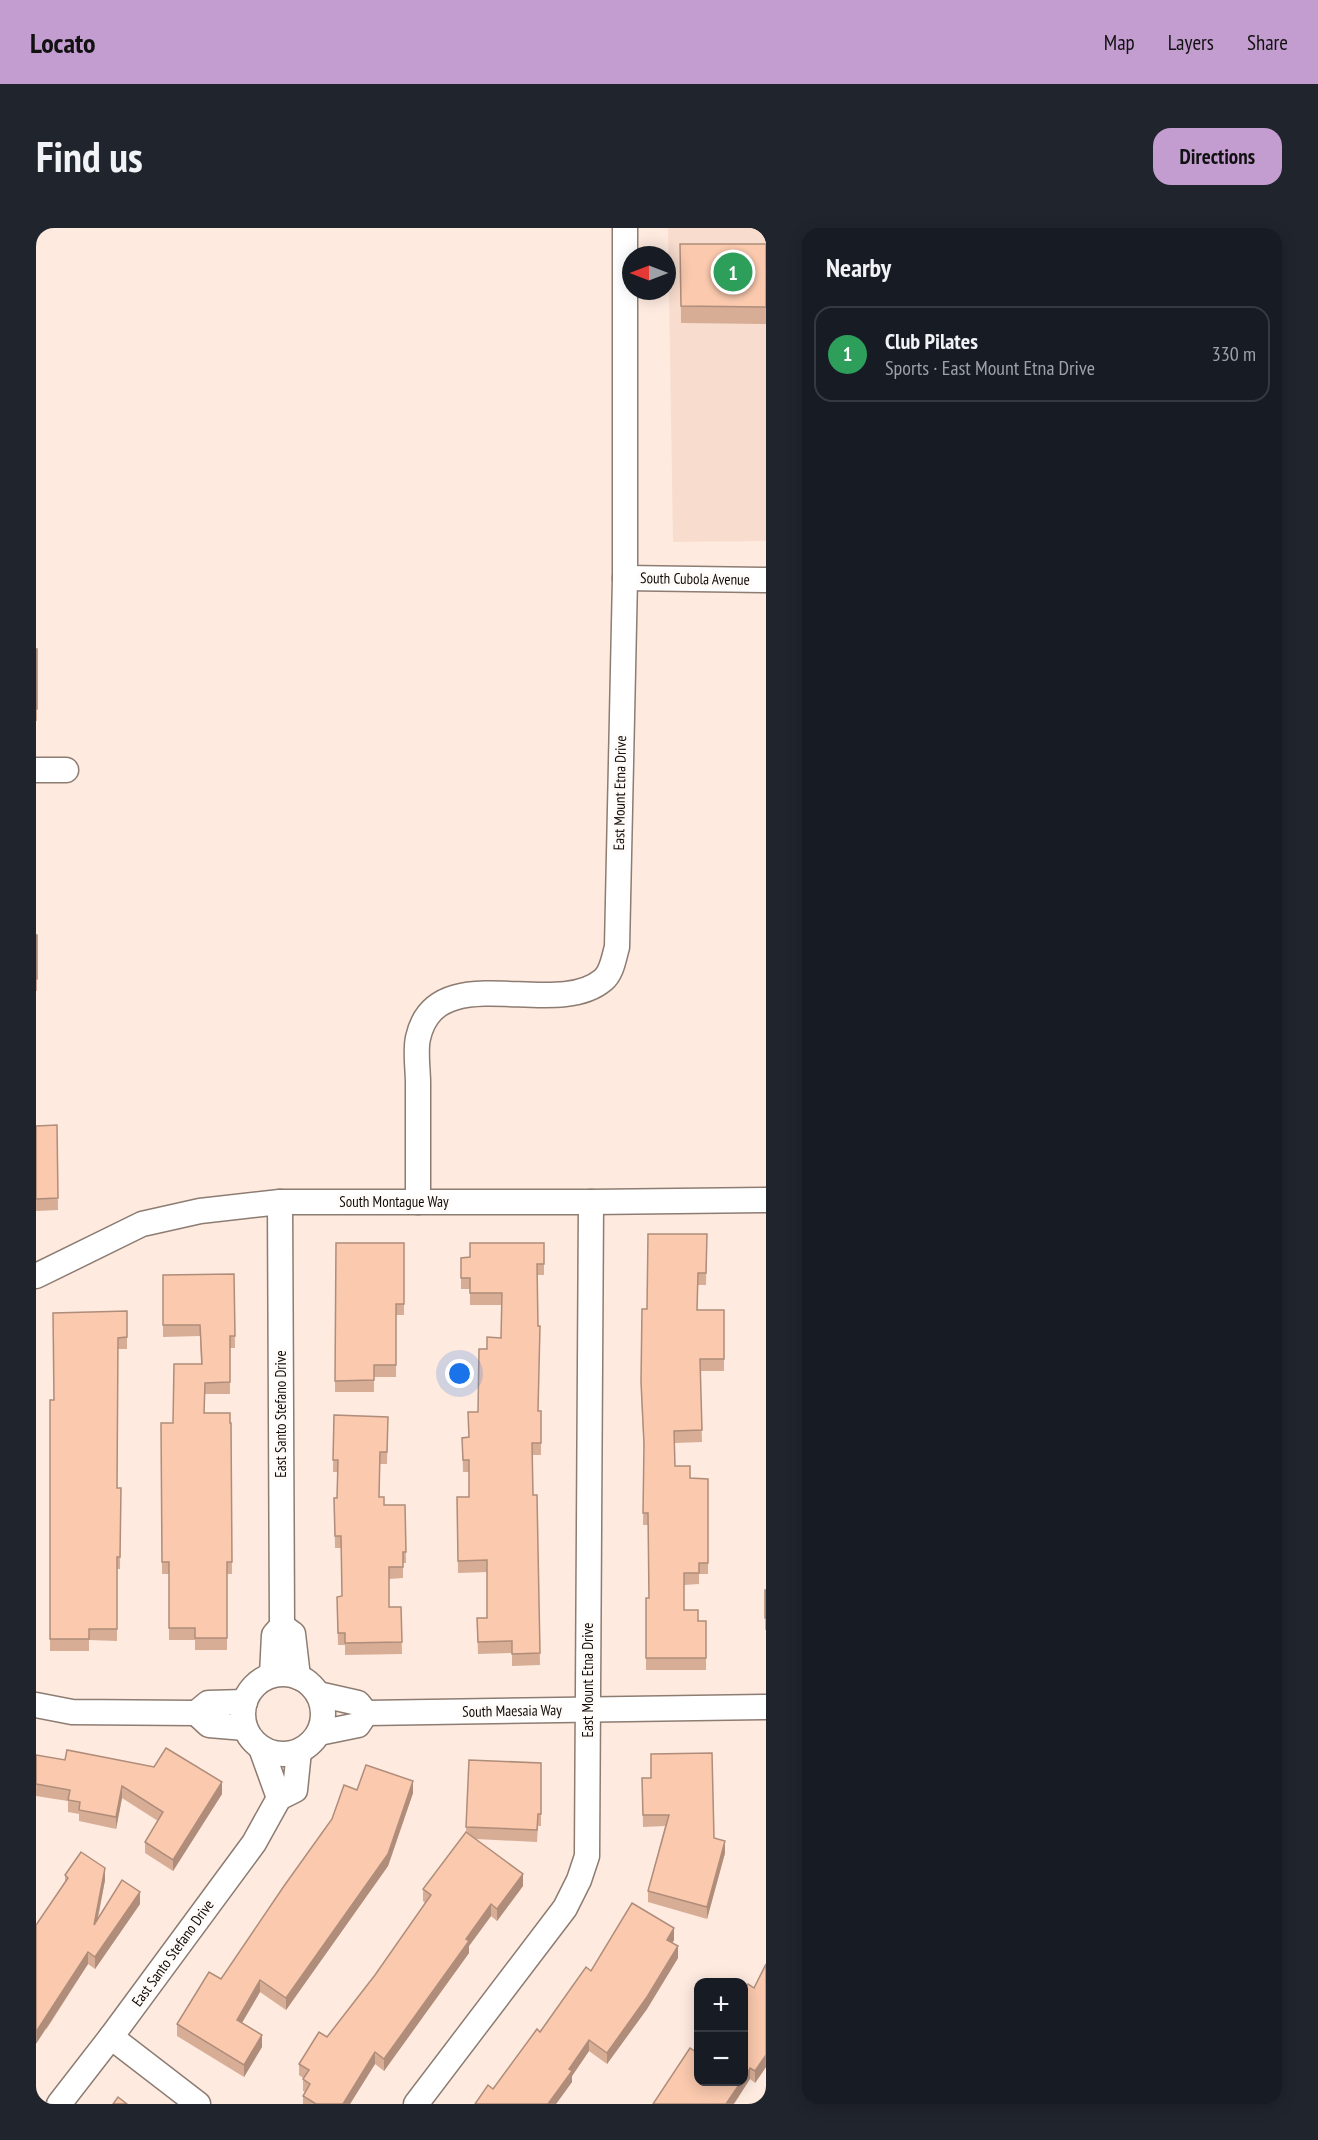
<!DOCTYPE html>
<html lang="en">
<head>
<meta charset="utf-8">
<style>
  body { margin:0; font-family:"PT Sans Narrow",sans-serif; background:#20242c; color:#f1f3f6 }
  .controls { position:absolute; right:18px; bottom:18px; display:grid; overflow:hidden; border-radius:12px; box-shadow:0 3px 15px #0003 }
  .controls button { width:54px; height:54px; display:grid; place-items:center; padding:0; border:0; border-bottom:2px solid #363941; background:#171b24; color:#f1f3f6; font:30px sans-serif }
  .compass { position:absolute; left:586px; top:18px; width:54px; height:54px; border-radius:50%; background:#171b24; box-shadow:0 3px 15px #0003; rotate:270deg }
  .you { position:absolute; left:424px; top:1146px; width:21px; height:21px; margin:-15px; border:4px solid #fff; border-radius:50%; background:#1a73e8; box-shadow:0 0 0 9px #1a73e833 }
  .badge { display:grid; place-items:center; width:39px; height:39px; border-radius:50%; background:#c39dd0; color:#fff; font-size:20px; font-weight:700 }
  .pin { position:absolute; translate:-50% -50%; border:3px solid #fff; box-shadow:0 2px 6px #0006 }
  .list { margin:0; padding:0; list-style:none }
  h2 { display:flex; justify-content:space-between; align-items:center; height:78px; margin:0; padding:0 24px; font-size:26px }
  h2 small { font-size:20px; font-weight:400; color:#9ea1a6 }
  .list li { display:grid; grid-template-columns:39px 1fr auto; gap:18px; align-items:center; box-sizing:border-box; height:96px; margin:0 12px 12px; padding:0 12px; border:2px solid #363941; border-radius:18px }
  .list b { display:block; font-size:22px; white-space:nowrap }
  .list p { margin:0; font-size:20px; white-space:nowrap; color:#9ea1a6 }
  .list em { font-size:20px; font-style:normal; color:#9ea1a6 }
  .map { position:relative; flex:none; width:730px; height:1876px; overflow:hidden; border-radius:18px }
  header { display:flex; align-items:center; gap:36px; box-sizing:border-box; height:84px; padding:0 30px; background:#c39dd0; color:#111 }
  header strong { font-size:28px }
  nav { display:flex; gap:33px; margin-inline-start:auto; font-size:21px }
  .intro { display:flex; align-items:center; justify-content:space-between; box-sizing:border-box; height:144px; padding:0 36px }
  h1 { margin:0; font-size:42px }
  .button { padding:15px 27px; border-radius:18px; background:#c39dd0; color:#111; font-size:21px; font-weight:700 }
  main { display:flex; gap:36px; padding:0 36px }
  aside { flex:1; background:#171b24; border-radius:18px; box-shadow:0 3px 15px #0003 }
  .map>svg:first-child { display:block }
</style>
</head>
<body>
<header>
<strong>Locato</strong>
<nav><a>Map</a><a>Layers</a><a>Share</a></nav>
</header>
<div class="intro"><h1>Find us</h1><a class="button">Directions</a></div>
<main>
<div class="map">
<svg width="730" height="1876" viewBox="0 0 730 1876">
  <rect width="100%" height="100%" fill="#feeadf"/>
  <polygon fill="#f8ddce" points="632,0 730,0 730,313 637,314"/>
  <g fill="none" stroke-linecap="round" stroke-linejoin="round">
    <defs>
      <g id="minor">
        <polyline points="589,350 730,352"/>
        <polyline points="0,542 30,542"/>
        <polyline points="244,974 246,1398"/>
        <path d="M382,974C382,934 382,895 382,855C382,841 379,823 382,810C400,728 519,793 567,752C576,745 578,729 581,719L589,350V0"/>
        <polyline points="0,1048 106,996 164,983 244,974 555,974 730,972"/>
        <circle cx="247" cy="1486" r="40"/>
        <polyline points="236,1447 238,1407 246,1398 257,1406 262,1449"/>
        <polyline points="282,1466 322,1475 330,1485 322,1497 283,1505"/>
        <polyline points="209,1474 172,1475 160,1485 173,1497 209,1500"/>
        <polyline points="0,1477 36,1484 160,1485"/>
        <polyline points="330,1485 730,1479"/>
        <polyline points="225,1520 243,1570 259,1562 263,1523"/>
        <polyline points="75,1809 162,1876"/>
        <polyline points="23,1876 75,1809 218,1615 243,1570"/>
        <polyline points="380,1876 529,1680 543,1652 551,1628 555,974"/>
      </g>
    </defs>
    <use href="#minor" stroke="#8d7c72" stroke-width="27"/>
    <use href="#minor" stroke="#fff" stroke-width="24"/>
  </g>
  <g fill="#d7ad96">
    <polygon points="644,16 730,16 730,96 645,95"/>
    <rect x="0" y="421" width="1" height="72"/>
    <rect x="0" y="707" width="1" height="56"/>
    <polygon points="21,897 22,982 0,983 0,898"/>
    <polygon points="671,1006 670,1057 662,1057 661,1082 688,1082 688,1143 664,1143 666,1214 639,1215 639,1238 654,1250 672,1251 672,1346 663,1346 663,1356 648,1357 648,1382 662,1393 670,1393 670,1442 610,1442 610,1370 613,1370 612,1297 607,1297 608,1225 605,1166 606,1081 611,1081"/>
    <polygon points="300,1015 368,1015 368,1087 360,1087 360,1149 338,1149 338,1164 299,1164"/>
    <polygon points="508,1015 508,1047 501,1047 502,1183 505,1183 505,1227 496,1227 497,1267 501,1267 504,1437 476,1438 476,1425 442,1426 441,1390 451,1390 451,1344 422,1345 421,1269 433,1269 433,1244 427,1244 426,1210 432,1209 442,1184 451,1121 465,1110 466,1077 434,1077 434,1061 425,1061 425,1030 434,1029"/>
    <polygon points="198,1046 199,1120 194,1120 194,1166 169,1166 168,1185 195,1195 196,1346 191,1346 191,1422 159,1422 159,1412 133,1412 133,1346 126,1346 125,1195 137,1195 165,1136 164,1108 127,1109 127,1047"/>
    <polygon points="91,1083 91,1121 82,1121 81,1260 85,1260 84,1341 81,1341 81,1413 53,1412 53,1423 14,1423 14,1172 18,1172"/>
    <polygon points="298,1187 352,1189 351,1236 344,1236 343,1269 348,1277 369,1277 370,1335 367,1335 367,1350 353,1351 353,1379 365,1379 366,1426 309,1427 309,1417 302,1417 301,1369 306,1368 305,1320 299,1320 298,1270 301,1270 302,1244 297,1244"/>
    <polygon points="730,1362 730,1402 729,1402 729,1374"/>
    <polygon points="0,1527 186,1566 137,1643 109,1625 109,1614 122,1593 86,1570 80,1601 43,1593 43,1586 32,1584 32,1573 0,1568"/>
    <polygon points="433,1532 505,1535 505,1598 502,1598 501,1614 440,1611 487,1658 461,1693 455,1688 433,1718 433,1725 348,1843 339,1836 314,1876 267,1876 267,1868 269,1864 267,1863 267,1850 263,1847 263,1836 291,1809 339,1747 389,1675 387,1673 387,1661 430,1604"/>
    <polygon points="606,1550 678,1610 689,1625 671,1691 612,1674 612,1663 629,1598 607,1599"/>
    <polygon points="321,1562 377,1565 352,1638 250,1782 224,1764 206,1795 226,1819 208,1849 141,1808 141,1796 185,1751"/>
    <polygon points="29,1647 69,1652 62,1691 104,1676 59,1741 52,1736 10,1802 29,1655"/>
    <polygon points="638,1712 636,1715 642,1730 611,1781 571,1836 553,1823 536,1848 536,1854 520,1876 439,1876 457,1861 555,1743"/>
    <polygon points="730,1736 730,1839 719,1855 714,1851 663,1854 718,1760"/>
  </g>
  <g fill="#af8d7a">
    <polygon points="377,1553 377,1565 352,1638 250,1782 250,1770"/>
    <polygon points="186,1554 186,1566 137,1643 137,1632"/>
    <polygon points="86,1558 86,1570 80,1601 80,1589"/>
    <polygon points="689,1613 689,1625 671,1691 671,1679"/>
    <polygon points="69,1640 69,1652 58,1708 58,1697"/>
    <polygon points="487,1646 487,1658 461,1693 461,1681"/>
    <polygon points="104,1664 104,1676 59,1741 59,1729"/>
    <polygon points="455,1676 455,1688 433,1718 433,1725 348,1843 348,1831 430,1711"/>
    <polygon points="638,1700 638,1712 631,1724 631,1712"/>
    <polygon points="642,1718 642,1730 611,1781 571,1836 571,1825"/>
    <polygon points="52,1724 52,1736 0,1816 0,1804"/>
    <polygon points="224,1752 224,1764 201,1803 201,1792"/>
    <polygon points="226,1807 226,1819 208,1849 208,1837"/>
    <polygon points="553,1812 553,1823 536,1848 536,1854 520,1876 512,1876 533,1841"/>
    <polygon points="339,1824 339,1836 314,1876 307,1876"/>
    <polygon points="730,1827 730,1839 719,1855 719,1843"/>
    <polygon points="714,1840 714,1851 698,1876 690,1876 705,1854 708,1854 708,1850"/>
  </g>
  <g fill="#fac9ae" stroke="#af8d7a" stroke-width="1.5">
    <polygon points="644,16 730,16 730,79 645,78"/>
    <rect x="0" y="421" width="1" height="60"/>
    <rect x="0" y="707" width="1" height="44"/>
    <polygon points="21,897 22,970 0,971 0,898"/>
    <polygon points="612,1006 671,1006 670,1045 662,1045 661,1082 688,1082 688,1131 664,1131 666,1202 638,1203 639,1238 654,1238 654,1250 672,1251 672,1335 663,1335 663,1345 648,1345 648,1382 662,1382 662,1393 670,1393 670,1430 610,1430 610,1370 613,1370 612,1285 607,1285 608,1216 605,1154 606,1081 611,1081"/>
    <polygon points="300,1015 368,1015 368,1076 360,1076 360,1137 338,1137 338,1152 299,1153"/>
    <polygon points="434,1015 508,1015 508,1036 501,1036 502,1098 504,1098 502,1183 505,1183 505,1215 496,1215 497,1267 501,1267 504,1425 476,1426 476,1413 442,1414 441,1390 451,1390 451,1332 422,1333 421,1269 433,1269 433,1232 427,1232 426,1210 433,1209 432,1184 442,1184 443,1121 451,1121 451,1109 465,1110 466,1065 434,1065 434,1050 425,1050 425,1030 434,1029"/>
    <polygon points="198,1046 199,1108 194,1108 194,1154 169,1155 168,1185 194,1185 194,1195 195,1195 196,1334 191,1334 191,1410 159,1410 159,1400 133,1400 133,1334 126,1334 125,1195 137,1195 138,1136 166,1136 164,1097 127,1097 127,1047"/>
    <polygon points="91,1083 91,1109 82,1110 81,1260 85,1260 84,1329 81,1329 81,1401 53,1401 53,1411 14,1411 14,1172 18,1172 17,1085"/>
    <polygon points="298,1187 352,1189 351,1224 344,1224 343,1269 348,1269 348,1277 369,1277 370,1324 367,1324 367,1339 353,1339 353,1379 365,1379 366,1414 309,1415 309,1405 302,1405 301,1369 306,1368 305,1308 299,1308 298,1270 301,1270 302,1232 297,1232"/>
    <rect x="729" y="1362" width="1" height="28"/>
    <polygon points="130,1520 186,1554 137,1632 109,1614 127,1584 86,1558 80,1589 43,1582 44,1574 32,1572 34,1562 0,1556 0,1527 29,1532 31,1522 118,1539"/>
    <polygon points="676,1525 678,1610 689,1613 671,1679 612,1663 633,1587 607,1587 606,1550 615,1550 615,1526"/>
    <polygon points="433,1532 505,1535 505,1586 502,1586 501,1602 430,1599"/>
    <polygon points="330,1537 377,1553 352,1626 250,1770 224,1752 201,1792 226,1807 208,1837 141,1796 173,1744 185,1751 248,1658 296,1591 308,1557 321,1562"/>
    <polygon points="430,1604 487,1646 461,1681 455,1676 430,1711 433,1713 348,1831 339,1824 307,1876 280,1876 267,1868 274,1856 267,1851 273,1842 263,1836 283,1804 291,1809 339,1747 395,1667 387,1661"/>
    <polygon points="45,1624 69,1640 58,1697 86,1652 104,1664 59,1729 52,1724 0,1804 0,1697 32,1650 29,1647"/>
    <polygon points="596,1675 638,1700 631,1712 642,1718 611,1769 571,1825 553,1812 533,1841 536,1843 512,1876 439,1876 452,1857 457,1861 501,1801 504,1804 550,1739 555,1743"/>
    <polygon points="730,1736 730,1827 719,1843 714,1840 708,1850 708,1762 712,1756 718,1760"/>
    <polygon points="654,1820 663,1826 663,1854 705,1854 690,1876 617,1876"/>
    <polygon points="82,1869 91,1876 77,1876"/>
  </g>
  <g text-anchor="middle" stroke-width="6" stroke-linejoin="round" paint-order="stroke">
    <g font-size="15" fill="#120c08" stroke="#fffbf9">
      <text transform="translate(659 351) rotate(1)" y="5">South Cubola Avenue</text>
      <text transform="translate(584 565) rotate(-89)" y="5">East Mount Etna Drive</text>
      <text x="358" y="979">South Montague Way</text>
      <text transform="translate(245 1186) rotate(-90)" y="5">East Santo Stefano Drive</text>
      <text transform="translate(552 1452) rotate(-90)" y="5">East Mount Etna Drive</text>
      <text transform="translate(476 1483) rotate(-1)" y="5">South Maesaia Way</text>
      <text transform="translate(137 1725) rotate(-54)" y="5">East Santo Stefano Drive</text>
    </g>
  </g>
</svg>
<div class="controls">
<button>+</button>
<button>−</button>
</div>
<svg class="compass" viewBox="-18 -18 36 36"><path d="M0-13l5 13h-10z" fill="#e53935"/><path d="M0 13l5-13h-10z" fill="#9ea1a6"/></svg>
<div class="you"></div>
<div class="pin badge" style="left:697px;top:44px;background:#2e9e5b">1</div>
</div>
<aside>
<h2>Nearby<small></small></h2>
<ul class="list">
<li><span class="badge" style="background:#2e9e5b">1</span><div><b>Club Pilates</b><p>Sports · East Mount Etna Drive</p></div><em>330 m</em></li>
</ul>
</aside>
</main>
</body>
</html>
